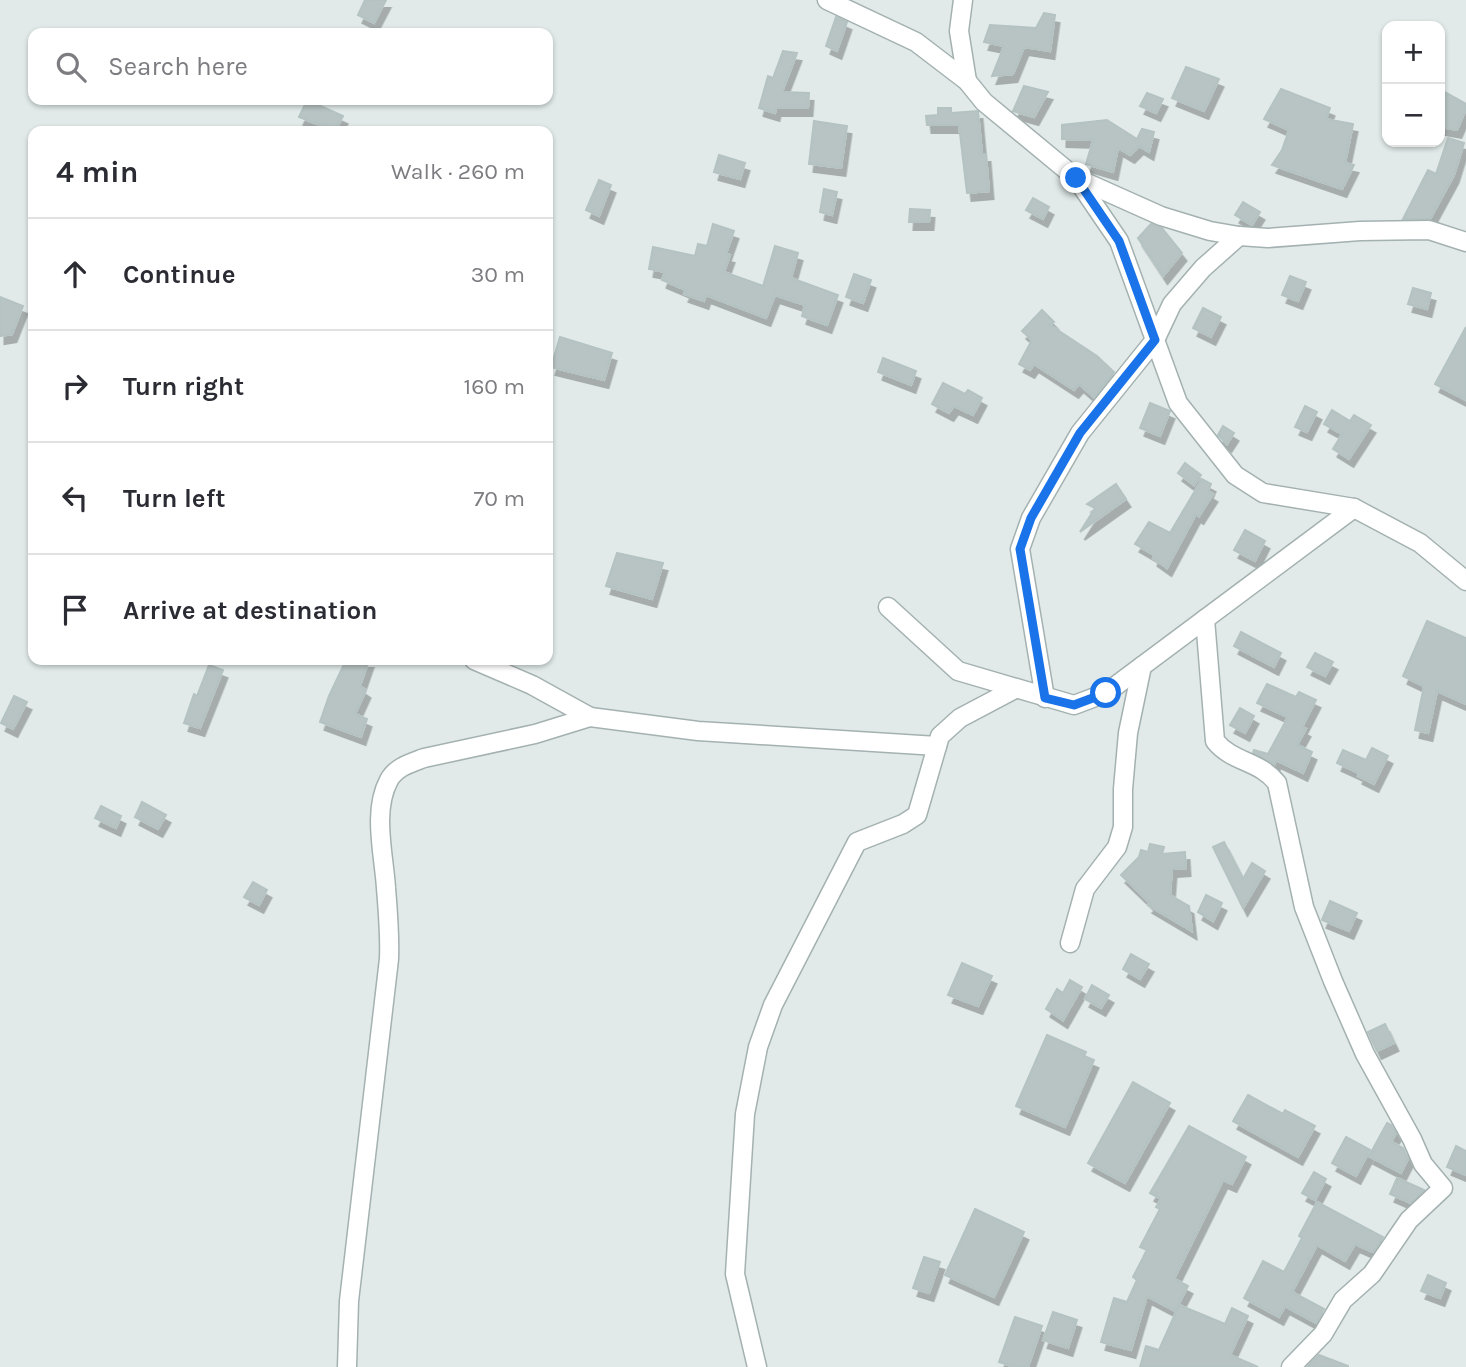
<!DOCTYPE html>
<html lang="en">
<head>
<meta charset="utf-8">
<style>
  body { margin:0; font-family:Karla,sans-serif; background:#f2f2f3; color:#2b2b33 }
  .controls { position:absolute; right:21px; top:21px; display:grid; overflow:hidden; border-radius:14px; box-shadow:0 2px 5px #0004 }
  .controls button { width:63px; height:63px; display:grid; place-items:center; padding:0; border:0; border-bottom:2px solid #e1e1e2; background:#fff; color:#2b2b33; font:35px sans-serif }
  .stop { position:absolute; width:21px; height:21px; margin:-16px; border:5px solid #1a73e8; border-radius:50%; background:#fff }
  .stop.end { background:#1a73e8; border-color:#fff; box-shadow:0 2px 7px #0008 }
  .list { margin:0; padding:0; list-style:none }
  h2 { display:flex; justify-content:space-between; align-items:center; height:91px; margin:0; padding:0 28px; font-size:30px }
  h2 small { font-size:23px; font-weight:400; color:#7c7c81 }
  .list li { display:grid; grid-template-columns:46px 1fr auto; gap:21px; align-items:center; box-sizing:border-box; height:112px; padding:0 28px; border-top:2px solid #e1e1e2 }
  .list b { display:block; font-size:26px; white-space:nowrap }
  .list em { font-size:23px; font-style:normal; color:#7c7c81 }
  .icon { flex:none; width:38px; height:38px; fill:none; stroke:currentColor; stroke-width:2; stroke-linecap:round; stroke-linejoin:round }
  .map { position:relative; flex:none; width:1466px; height:1367px; overflow:hidden }
  .search { position:absolute; background:#fff; box-shadow:0 2px 5px #0004; left:28px; top:28px; width:525px; height:77px; display:flex; align-items:center; gap:18px; box-sizing:border-box; padding:0 24px; border-radius:14px; color:#7c7c81; font-size:26px }
  .panel { position:absolute; background:#fff; box-shadow:0 2px 5px #0004; left:28px; top:126px; width:525px; height:539px; border-radius:14px }
  .map>svg:first-child { display:block }
</style>
</head>
<body>
<div class="map">
<svg width="1466" height="1367" viewBox="0 0 1466 1367">
  <defs>
    <filter id="shadow"><feDropShadow dx="4.5" dy="8" stdDeviation="0" flood-color="#0004"/></filter>
  </defs>
  <rect width="100%" height="100%" fill="#e1eae9"/>
  <g fill="#b7c4c3" stroke="#b4c3c2" stroke-width="2" filter="url(#shadow)">
    <polygon points="365,0 386,0 374,23 358,15"/>
    <polygon points="1044,13 1055,15 1050,51 1024,47 1013,74 992,76 1004,46 984,42 990,25 1036,28"/>
    <polygon points="836,17 847,22 837,51 826,46"/>
    <polygon points="783,51 797,53 782,92 809,93 808,108 776,108 775,113 759,108 768,76 773,78"/>
    <polygon points="1186,67 1219,79 1204,111 1172,98"/>
    <polygon points="1024,86 1048,92 1034,117 1013,111"/>
    <polygon points="1281,89 1330,108 1326,119 1353,124 1345,163 1354,165 1342,189 1272,165 1282,150 1289,130 1264,119"/>
    <polygon points="1445,92 1466,104 1466,109 1457,130 1440,127"/>
    <polygon points="1147,93 1163,99 1156,113 1140,106"/>
    <polygon points="307,100 343,116 335,131 299,117"/>
    <polygon points="938,108 951,108 951,113 978,111 982,154 986,154 989,191 967,193 959,125 927,125 926,116 938,115"/>
    <polygon points="1107,120 1137,139 1142,129 1154,132 1149,152 1139,146 1130,155 1118,148 1113,172 1086,164 1093,140 1062,139 1062,125"/>
    <polygon points="814,121 847,126 841,168 809,164"/>
    <polygon points="1448,138 1464,143 1454,175 1430,219 1403,219 1428,170 1436,174"/>
    <polygon points="719,155 745,163 740,179 714,172"/>
    <polygon points="599,180 611,185 599,216 586,210"/>
    <polygon points="824,189 837,192 832,215 820,212"/>
    <polygon points="1033,198 1049,207 1043,219 1026,210"/>
    <polygon points="1243,202 1260,212 1252,225 1235,215"/>
    <polygon points="910,209 930,210 929,222 909,222"/>
    <polygon points="713,224 734,231 726,254 730,255 724,272 763,286 775,246 798,253 791,278 838,295 827,325 802,316 805,305 775,295 766,318 706,295 704,301 684,294 686,290 662,280 665,272 649,269 653,247 695,256 698,244 707,246"/>
    <polygon points="1151,224 1162,228 1182,253 1163,276 1138,238"/>
    <polygon points="854,274 871,280 863,303 846,297"/>
    <polygon points="1290,276 1306,282 1298,301 1282,295"/>
    <polygon points="1413,288 1431,293 1427,309 1408,304"/>
    <polygon points="0,297 23,306 12,334 0,336"/>
    <polygon points="1203,308 1221,317 1211,337 1193,328"/>
    <polygon points="1042,310 1054,322 1050,325 1097,356 1114,372 1094,397 1079,384 1074,390 1034,364 1030,370 1019,364 1032,340 1022,331"/>
    <polygon points="1466,327 1466,400 1435,384"/>
    <polygon points="560,337 612,353 604,380 551,367"/>
    <polygon points="883,358 916,371 911,385 878,372"/>
    <polygon points="943,383 965,394 968,390 982,398 973,415 954,406 949,413 932,404"/>
    <polygon points="1150,403 1170,411 1160,436 1140,428"/>
    <polygon points="1305,406 1317,412 1307,432 1295,427"/>
    <polygon points="1332,410 1350,421 1354,415 1371,425 1349,459 1333,449 1342,434 1324,424"/>
    <polygon points="1223,426 1234,433 1227,444 1218,435"/>
    <polygon points="1185,463 1201,475 1194,485 1178,473"/>
    <polygon points="1202,479 1211,484 1208,491 1213,494 1199,516 1196,514 1167,568 1153,558 1154,555 1135,544 1149,522 1170,533"/>
    <polygon points="1116,484 1126,499 1080,532 1095,508 1087,504"/>
    <polygon points="1245,530 1265,541 1255,561 1234,550"/>
    <polygon points="617,553 663,563 652,599 606,586"/>
    <polygon points="1427,621 1466,638 1466,704 1437,691 1428,733 1415,730 1424,686 1403,676"/>
    <polygon points="1241,632 1281,653 1274,667 1234,646"/>
    <polygon points="1315,653 1333,662 1325,676 1307,667"/>
    <polygon points="346,660 369,660 360,686 366,690 355,714 367,719 361,737 320,722 329,696"/>
    <polygon points="209,665 223,670 200,728 184,723 194,694 197,696"/>
    <polygon points="1267,684 1296,697 1299,692 1316,700 1302,727 1306,729 1297,745 1312,752 1303,773 1276,760 1274,765 1253,753 1254,750 1268,754 1288,717 1257,703"/>
    <polygon points="14,696 27,702 13,729 1,723"/>
    <polygon points="1240,708 1254,716 1245,733 1230,725"/>
    <polygon points="1372,748 1388,756 1374,784 1358,776 1359,773 1337,763 1343,750 1366,760"/>
    <polygon points="142,802 166,815 158,829 135,817"/>
    <polygon points="101,806 121,816 116,828 95,818"/>
    <polygon points="1224,842 1243,879 1252,863 1265,871 1243,908 1213,847"/>
    <polygon points="1150,844 1164,847 1162,854 1185,852 1186,868 1172,869 1170,895 1189,906 1192,931 1148,905 1150,903 1121,875 1139,857 1141,850 1148,852"/>
    <polygon points="253,882 267,890 259,905 244,897"/>
    <polygon points="1206,895 1222,903 1213,921 1198,912"/>
    <polygon points="1330,901 1357,913 1349,931 1322,920"/>
    <polygon points="1131,954 1149,964 1140,979 1123,969"/>
    <polygon points="962,963 992,976 978,1006 948,995"/>
    <polygon points="1070,980 1082,987 1063,1020 1046,1009 1057,989 1063,993"/>
    <polygon points="1092,985 1109,995 1101,1008 1085,999"/>
    <polygon points="1385,1024 1394,1043 1377,1051 1368,1032"/>
    <polygon points="1047,1035 1086,1052 1084,1056 1094,1060 1065,1127 1016,1106"/>
    <polygon points="1133,1082 1170,1103 1125,1183 1088,1163"/>
    <polygon points="1248,1095 1283,1114 1285,1110 1315,1126 1298,1157 1233,1121"/>
    <polygon points="1387,1123 1391,1125 1396,1133 1391,1142 1403,1148 1408,1159 1401,1173 1369,1156"/>
    <polygon points="1189,1126 1246,1157 1232,1184 1223,1180 1174,1279 1188,1286 1175,1311 1147,1296 1131,1350 1101,1342 1114,1298 1127,1302 1137,1280 1133,1277 1147,1250 1140,1247 1160,1209 1156,1207 1161,1199 1150,1193"/>
    <polygon points="1346,1137 1370,1150 1356,1176 1332,1163"/>
    <polygon points="1456,1146 1466,1151 1466,1175 1447,1167"/>
    <polygon points="1314,1172 1326,1179 1315,1200 1302,1193"/>
    <polygon points="1397,1178 1424,1190 1424,1191 1411,1203 1390,1194"/>
    <polygon points="1317,1202 1383,1237 1373,1252 1355,1244 1345,1261 1317,1245 1292,1292 1324,1309 1316,1323 1285,1306 1279,1317 1244,1298 1263,1261 1284,1272 1302,1238 1299,1236"/>
    <polygon points="975,1209 1024,1232 994,1297 945,1275"/>
    <polygon points="924,1257 940,1262 929,1293 913,1288"/>
    <polygon points="1428,1275 1446,1283 1440,1298 1421,1291"/>
    <polygon points="1179,1305 1225,1324 1232,1308 1248,1316 1230,1355 1258,1367 1140,1367 1146,1346 1159,1350"/>
    <polygon points="1053,1312 1077,1320 1068,1348 1043,1340"/>
    <polygon points="1015,1317 1042,1326 1028,1367 1015,1367 999,1362"/>
    <polygon points="1319,1355 1348,1366 1348,1367 1307,1367"/>
  </g>
  <g fill="none" stroke-linecap="round" stroke-linejoin="round">
    <defs>
      <g id="minor">
        <polyline points="827,0 916,42 967,81 984,102 1076,178 1119,241 1178,403 1235,475 1263,493 1354,508 1420,543 1466,581"/>
        <polyline points="963,0 959,31 967,81"/>
        <polyline points="1076,178 1161,216 1210,231 1239,236 1268,238 1360,231 1429,230 1466,242"/>
        <polyline points="888,607 958,671 1074,705 1106,693 1354,508"/>
        <path d="M1205,619L1215,741C1233,763 1259,760 1277,783L1304,907L1333,981L1365,1054L1412,1139L1423,1164L1443,1188L1409,1220L1372,1274L1343,1300L1323,1334L1291,1367"/>
        <polyline points="474,660 532,685 590,717 698,731 937,746"/>
        <polyline points="1045,698 1020,549 1031,518 1080,433 1155,340 1172,304 1203,268 1239,236"/>
        <polyline points="1070,943 1085,889 1117,847 1123,827 1123,789 1128,733 1142,666"/>
        <path d="M347,1367L349,1301L389,959C390,935 388,912 386,888C384,855 372,811 389,780C396,767 411,763 424,758L535,734L590,717"/>
        <polyline points="757,1367 735,1274 745,1114 758,1047 773,1005 857,842 903,824 917,815 940,736 960,718 1015,689"/>
      </g>
    </defs>
    <use href="#minor" stroke="#a4b1b1" stroke-width="21"/>
    <use href="#minor" stroke="#fff" stroke-width="18"/>
  </g>
  <g fill="none" stroke-linecap="round" stroke-linejoin="round">
    <polyline stroke="#1a73e8" stroke-width="9" points="1076,178 1119,241 1155,340 1080,433 1031,518 1020,549 1045,698 1074,705 1106,693"/>
  </g>
</svg>
<div class="controls">
<button>+</button>
<button>−</button>
</div>
<div class="stop" style="left:1106px;top:693px"></div>
<div class="stop end" style="left:1076px;top:178px"></div>
<div class="search"><svg class="icon" aria-label="search" viewBox="0 0 24 24"><circle cx="10" cy="10" r="6"/><path d="M15 15l6 6"/></svg>Search here</div>
<section class="panel">
<h2>4 min<small>Walk · 260 m</small></h2>
<ul class="list">
<li><svg class="icon" aria-label="ahead" viewBox="0 0 24 24"><path d="M12 20V5M6 11l6-6 6 6"/></svg><div><b>Continue</b></div><em>30 m</em></li>
<li><svg class="icon" aria-label="right" viewBox="0 0 24 24"><path d="M7 20v-9h11M14 6l5 5-5 5"/></svg><div><b>Turn right</b></div><em>160 m</em></li>
<li><svg class="icon" aria-label="left" viewBox="0 0 24 24"><path d="M17 20v-9H6M10 6l-5 5 5 5"/></svg><div><b>Turn left</b></div><em>70 m</em></li>
<li><svg class="icon" aria-label="arrive" viewBox="0 0 24 24"><path d="M6 21V4h12l-3 4 3 4H6"/></svg><div><b>Arrive at destination</b></div></li>
</ul>
</section>
</div>
</body>
</html>
